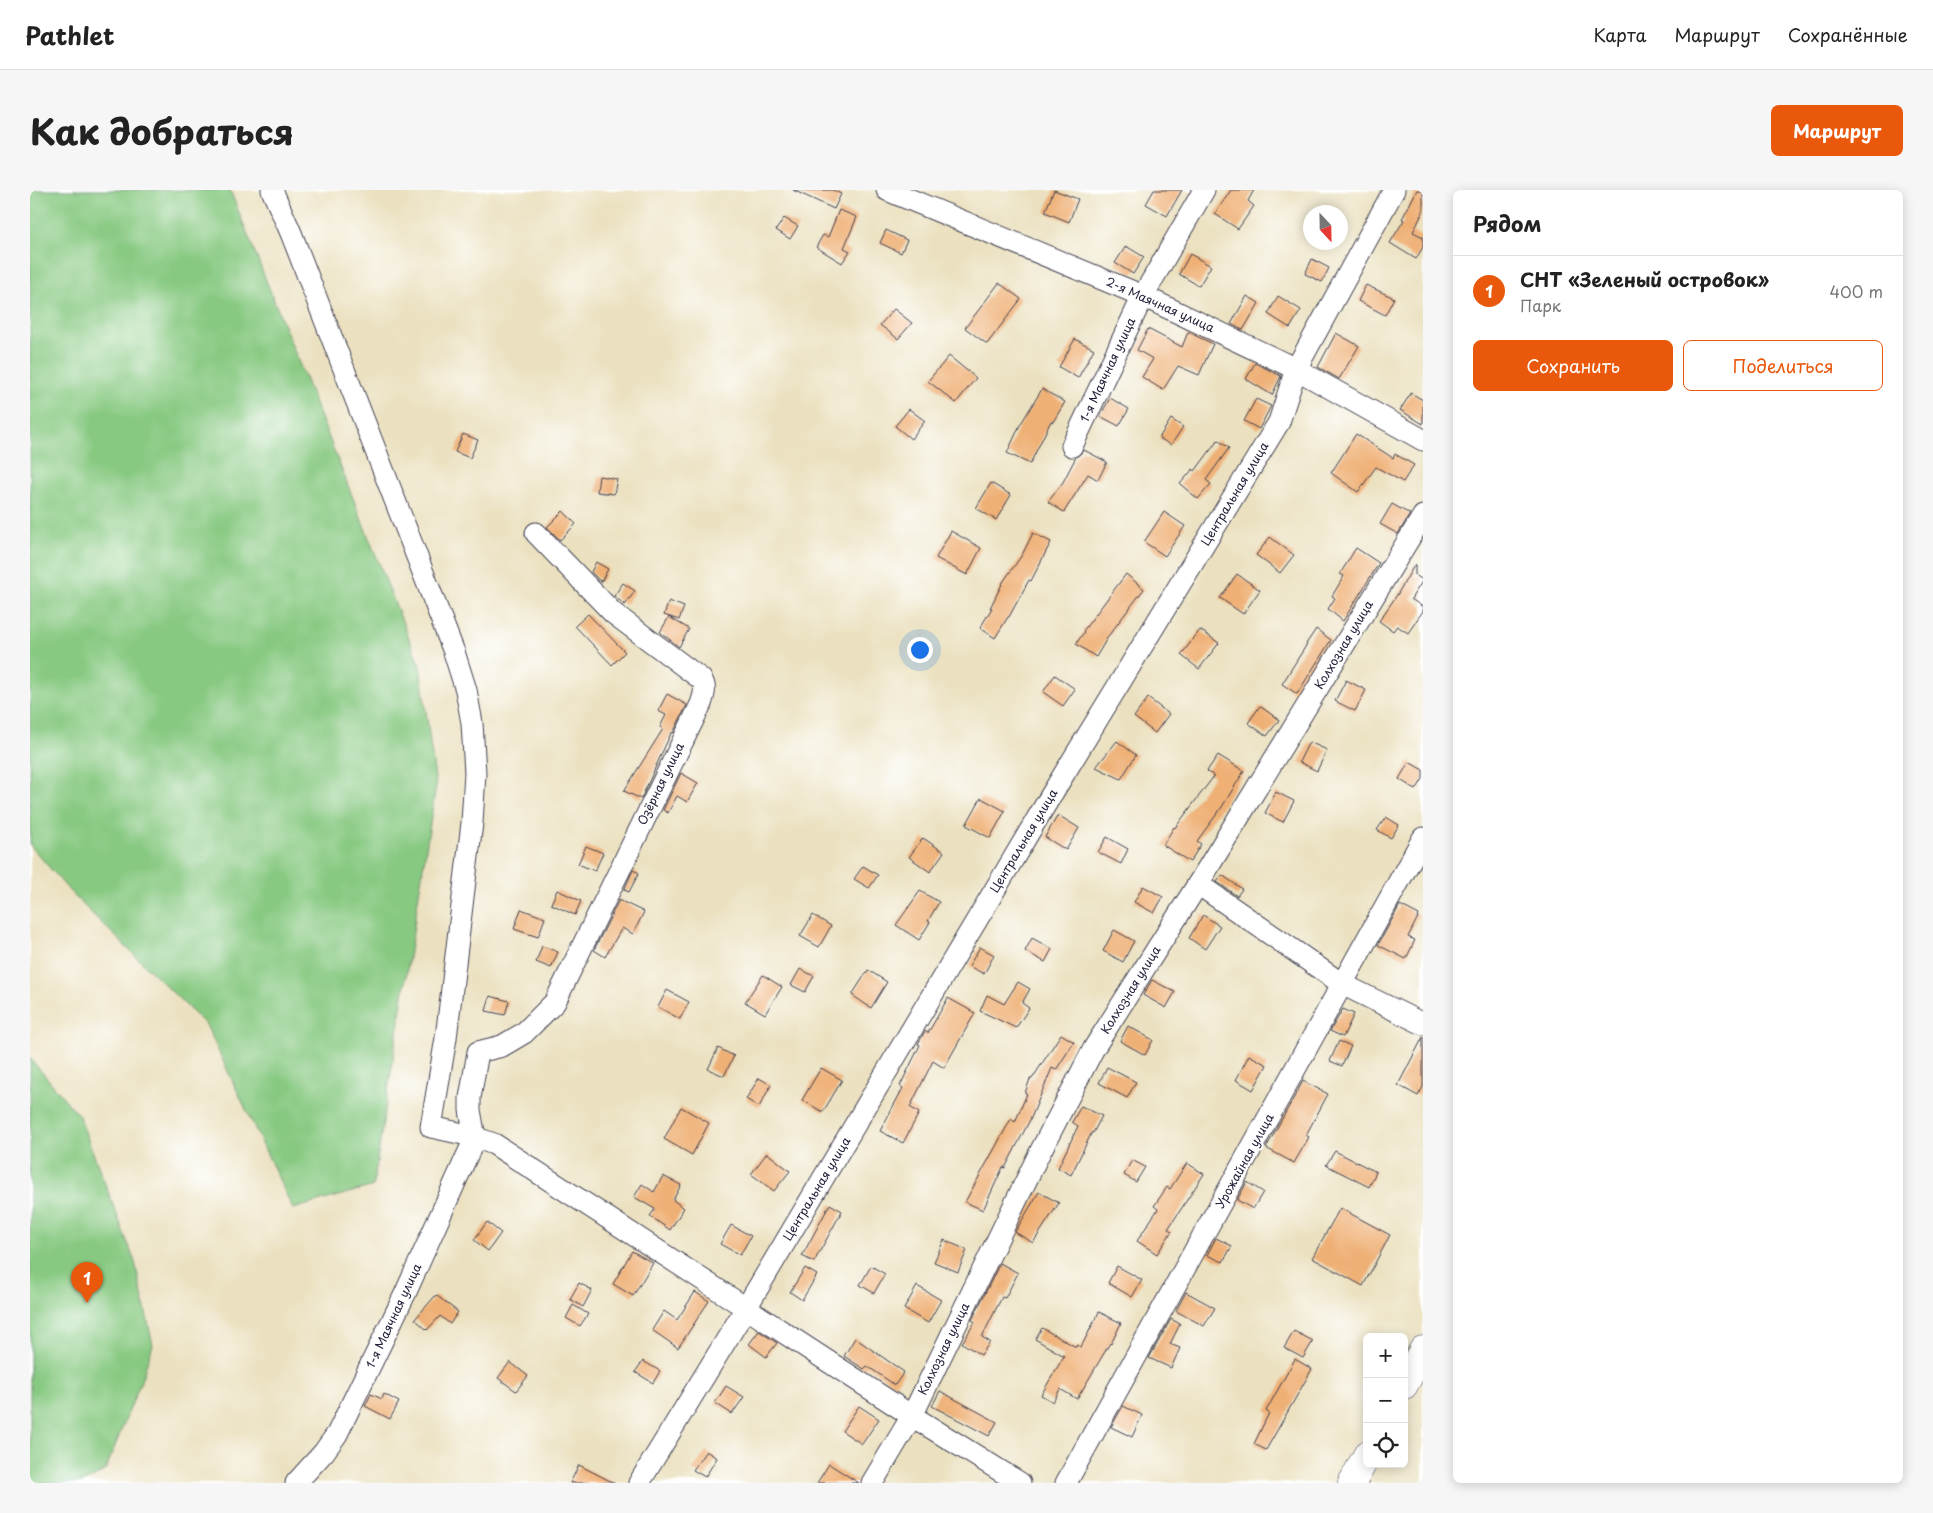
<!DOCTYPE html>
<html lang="ru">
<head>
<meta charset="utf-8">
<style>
  body { margin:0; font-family:"Playpen Sans",sans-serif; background:#f6f6f6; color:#222 }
  .controls { position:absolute; right:15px; bottom:15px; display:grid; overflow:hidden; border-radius:8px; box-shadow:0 2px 12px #0003 }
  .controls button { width:45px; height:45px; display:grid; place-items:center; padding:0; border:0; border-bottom:1px solid #e0e0e0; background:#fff; color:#222; font:25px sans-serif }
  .compass { position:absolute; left:1273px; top:15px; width:45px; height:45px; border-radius:50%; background:#fff; box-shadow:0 2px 12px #0003; rotate:158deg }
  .you { position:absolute; left:889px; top:459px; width:18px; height:18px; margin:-12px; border:4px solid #fff; border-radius:50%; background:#1a73e8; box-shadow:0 0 0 8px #1a73e833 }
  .badge { display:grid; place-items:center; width:32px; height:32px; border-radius:50%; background:#ea580c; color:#fff; font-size:16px; font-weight:700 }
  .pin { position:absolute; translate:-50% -41px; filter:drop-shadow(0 1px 2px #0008) }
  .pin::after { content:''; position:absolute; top:26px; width:18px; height:15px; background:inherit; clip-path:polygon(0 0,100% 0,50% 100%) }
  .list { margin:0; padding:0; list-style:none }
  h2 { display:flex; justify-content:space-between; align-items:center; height:65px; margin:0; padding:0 20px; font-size:21px }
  h2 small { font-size:16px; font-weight:400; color:#767676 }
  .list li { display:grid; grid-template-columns:32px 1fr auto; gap:15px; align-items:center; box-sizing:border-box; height:70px; padding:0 20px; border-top:1px solid #e0e0e0 }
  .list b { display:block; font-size:19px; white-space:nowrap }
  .list p { margin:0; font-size:16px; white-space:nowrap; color:#767676 }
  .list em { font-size:16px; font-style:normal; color:#767676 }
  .actions { display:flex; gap:10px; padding:15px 20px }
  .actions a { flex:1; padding:11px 0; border:1px solid #ea580c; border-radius:8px; text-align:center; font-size:18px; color:#ea580c }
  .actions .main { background:#ea580c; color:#fff }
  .icon { flex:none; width:28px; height:28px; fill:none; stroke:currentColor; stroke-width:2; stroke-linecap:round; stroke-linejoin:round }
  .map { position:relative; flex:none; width:1393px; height:1293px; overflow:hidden; border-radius:8px }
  header { display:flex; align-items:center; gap:30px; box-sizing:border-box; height:70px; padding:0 25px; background:#fff; border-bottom:1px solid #e0e0e0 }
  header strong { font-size:24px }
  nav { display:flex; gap:28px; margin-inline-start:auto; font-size:18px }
  .intro { display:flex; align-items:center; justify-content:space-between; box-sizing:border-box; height:120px; padding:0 30px }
  h1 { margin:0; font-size:35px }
  .button { padding:12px 22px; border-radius:8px; background:#ea580c; color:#fff; font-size:18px; font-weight:700 }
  main { display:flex; gap:30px; padding:0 30px }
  aside { flex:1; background:#fff; border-radius:8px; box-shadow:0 2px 12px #0003 }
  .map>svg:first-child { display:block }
</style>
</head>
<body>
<header>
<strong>Pathlet</strong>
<nav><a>Карта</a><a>Маршрут</a><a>Сохранённые</a></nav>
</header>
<div class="intro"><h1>Как добраться</h1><a class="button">Маршрут</a></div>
<main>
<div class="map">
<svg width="1393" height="1293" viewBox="0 0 1393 1293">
  <rect width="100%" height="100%" fill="#fff"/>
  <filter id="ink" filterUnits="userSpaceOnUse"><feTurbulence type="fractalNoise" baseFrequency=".02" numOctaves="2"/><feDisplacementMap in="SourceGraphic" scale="10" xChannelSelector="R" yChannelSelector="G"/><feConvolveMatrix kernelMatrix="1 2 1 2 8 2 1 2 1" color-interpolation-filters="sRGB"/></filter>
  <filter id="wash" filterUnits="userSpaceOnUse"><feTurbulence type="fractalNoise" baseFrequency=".0096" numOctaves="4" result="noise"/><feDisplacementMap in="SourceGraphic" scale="20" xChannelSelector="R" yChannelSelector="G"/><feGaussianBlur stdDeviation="1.12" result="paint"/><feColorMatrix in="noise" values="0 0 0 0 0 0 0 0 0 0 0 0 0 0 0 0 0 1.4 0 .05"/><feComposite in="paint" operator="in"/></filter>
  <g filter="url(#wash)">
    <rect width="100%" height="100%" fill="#ebe1c0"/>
    <g fill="#87c981" stroke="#54765e">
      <polygon points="0,0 200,0 390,476 406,596 343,996 263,1019 176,835 42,704 0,655"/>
      <polygon points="0,868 49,926 105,1072 123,1155 111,1191 75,1281 53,1293 0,1293"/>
    </g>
    <g id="blocks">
      <g fill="#efb076">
        <polygon points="763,0 803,0 811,4 804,19"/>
        <polygon points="1024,0 1048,9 1039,32 1015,22"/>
        <polygon points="1124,0 1152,0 1137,26 1116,14"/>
        <polygon points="1201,0 1224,0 1218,11 1224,16 1208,39 1185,24"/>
        <polygon points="1387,0 1393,0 1393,22 1383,42 1393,47 1393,57 1386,69 1360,53 1374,30 1372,29"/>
        <polygon points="809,20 827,27 814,58 820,61 812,73 786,57 793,45 798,47"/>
        <polygon points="754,28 768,36 760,49 746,40"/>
        <polygon points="856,40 877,50 871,63 850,53"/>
        <polygon points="1096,56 1114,67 1103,84 1085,73"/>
        <polygon points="1160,64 1181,76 1169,96 1149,84"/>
        <polygon points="1282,69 1299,78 1292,92 1275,84"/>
        <polygon points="969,93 991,109 957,154 935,138"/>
        <polygon points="1336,95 1364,108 1355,125 1328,111"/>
        <polygon points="1217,106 1229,113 1213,140 1201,134"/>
        <polygon points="1248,106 1271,120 1260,138 1238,124"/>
        <polygon points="864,119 882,133 868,149 850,135"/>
        <polygon points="1118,139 1152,157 1158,142 1183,154 1169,185 1148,176 1133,200 1112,187 1123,169 1107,160"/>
        <polygon points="1306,143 1329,156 1309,189 1288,177"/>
        <polygon points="1045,149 1064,159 1048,188 1029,177"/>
        <polygon points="919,166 946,188 926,213 898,191"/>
        <polygon points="1225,173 1251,186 1242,205 1216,189"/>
        <polygon points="1012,199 1035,212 1023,232 1021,231 1000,274 977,263 990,235"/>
        <polygon points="1381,203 1393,210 1393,234 1370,220"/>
        <polygon points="1080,208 1099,219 1089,236 1070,226"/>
        <polygon points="1226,209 1241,216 1229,239 1214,231"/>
        <polygon points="879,219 895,231 881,249 865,236"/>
        <polygon points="1141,229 1153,237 1141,255 1129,248"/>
        <polygon points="433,244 448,250 440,268 425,262"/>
        <polygon points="1326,244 1363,268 1365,264 1384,275 1373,292 1346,277 1328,302 1301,283"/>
        <polygon points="1188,250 1199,258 1176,290 1181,294 1168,309 1150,294 1163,279 1165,281"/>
        <polygon points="1054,260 1077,272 1068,290 1058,284 1034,322 1018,312 1033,292 1046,267"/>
        <polygon points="569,286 587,289 584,304 567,302"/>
        <polygon points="961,293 981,305 966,330 946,318"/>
        <polygon points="1362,314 1380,324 1368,344 1350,334"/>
        <polygon points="533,321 546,334 530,350 517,337"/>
        <polygon points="1134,322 1155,336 1135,366 1114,352"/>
        <polygon points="921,341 951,358 937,385 906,368"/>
        <polygon points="1003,343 1021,352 1001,391 999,390 979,427 978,427 965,448 950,438 962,418 960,418 973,392 992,365"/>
        <polygon points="1240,347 1264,365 1250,383 1226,365"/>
        <polygon points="1326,358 1349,373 1313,431 1298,419 1305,408 1302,406 1314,386 1310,384"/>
        <polygon points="566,372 578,379 571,392 561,382"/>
        <polygon points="1385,374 1385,385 1393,390 1381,409 1393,417 1393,421 1378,443 1367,436 1363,441 1349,431 1367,405"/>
        <polygon points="1096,384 1114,399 1079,445 1066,467 1046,454 1054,442 1053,441"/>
        <polygon points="1207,384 1230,400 1213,424 1190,408"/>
        <polygon points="593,393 605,401 595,415 584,406"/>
        <polygon points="639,411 654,417 649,430 634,425"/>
        <polygon points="558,424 595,462 582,475 545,436"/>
        <polygon points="639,427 659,439 649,457 630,442"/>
        <polygon points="1286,439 1301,450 1267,504 1252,494 1277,454 1276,454"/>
        <polygon points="1170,440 1189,453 1169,479 1151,465"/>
        <polygon points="1025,485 1045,499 1033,516 1013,502"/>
        <polygon points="1316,490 1336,500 1325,521 1305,511"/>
        <polygon points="637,504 657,515 643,543 641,543 611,609 594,601 633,539 630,537 636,525 628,521"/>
        <polygon points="1118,508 1139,524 1125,543 1104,527"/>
        <polygon points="1230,516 1249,530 1237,546 1218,533"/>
        <polygon points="1087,551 1106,565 1091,589 1066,577"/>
        <polygon points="1279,552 1297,560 1287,581 1269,572"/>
        <polygon points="1188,565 1214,581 1192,617 1167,651 1171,654 1160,672 1133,655 1144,637 1145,638 1184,586 1177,581"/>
        <polygon points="1379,572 1393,580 1393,589 1386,600 1369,589"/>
        <polygon points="651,583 668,593 657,612 647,606 638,623 633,620"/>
        <polygon points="1246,602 1264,611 1253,632 1235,623"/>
        <polygon points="951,608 975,621 960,648 936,635"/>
        <polygon points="1028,625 1049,638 1036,660 1015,647"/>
        <polygon points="1356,627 1369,635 1361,648 1347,640"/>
        <polygon points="1077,647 1098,659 1091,674 1068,662"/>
        <polygon points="893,648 914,662 900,682 879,667"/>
        <polygon points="556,656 573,663 565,681 548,674"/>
        <polygon points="833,676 848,685 839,698 824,689"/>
        <polygon points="603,680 609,683 599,702 594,700"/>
        <polygon points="1192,685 1212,699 1207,706 1187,692"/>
        <polygon points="1113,696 1133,707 1124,723 1104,712"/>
        <polygon points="527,700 551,711 545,725 521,714"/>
        <polygon points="890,701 909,712 898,731 900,732 889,750 866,735"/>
        <polygon points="589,710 614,722 603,744 592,738 575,767 564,760"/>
        <polygon points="1370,715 1389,725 1378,747 1385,750 1376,769 1348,755"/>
        <polygon points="491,719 515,728 508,747 484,739"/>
        <polygon points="783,725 801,736 789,757 770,746"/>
        <polygon points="1173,725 1190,736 1175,759 1159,748"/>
        <polygon points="1084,740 1104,751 1093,772 1073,761"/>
        <polygon points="1002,748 1022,759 1015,772 995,761"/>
        <polygon points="512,756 528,762 521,778 506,772"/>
        <polygon points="950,757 964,765 954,784 939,776"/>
        <polygon points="770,779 784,786 775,802 761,795"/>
        <polygon points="838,780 857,792 841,818 822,805"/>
        <polygon points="733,785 752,797 735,824 715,812"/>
        <polygon points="1122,790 1145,802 1136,818 1113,805"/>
        <polygon points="988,792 1000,799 992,813 999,818 986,838 950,821 957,805 974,814"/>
        <polygon points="637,800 659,812 650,829 628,817"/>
        <polygon points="460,806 479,811 475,825 456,821"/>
        <polygon points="918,808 945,823 914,878 903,871 880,917 889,923 873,953 850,941 873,898 870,896 890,855 888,854 895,841 898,843"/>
        <polygon points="1313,819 1324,824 1313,847 1300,841"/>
        <polygon points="1098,836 1123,850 1115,865 1090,851"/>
        <polygon points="1031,844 1044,852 1026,880 1022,878 1001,928 975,978 973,977 953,1020 935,1012 981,929 985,932 997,904 995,903 1000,889 1002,889"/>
        <polygon points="1393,847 1393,897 1388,906 1368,895"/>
        <polygon points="1309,851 1321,856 1312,876 1300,871"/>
        <polygon points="688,858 704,866 694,886 678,879"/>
        <polygon points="1219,865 1237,875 1223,900 1206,890"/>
        <polygon points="1077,877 1106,892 1097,908 1069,893"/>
        <polygon points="791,878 812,890 793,922 772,910"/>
        <polygon points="729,888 741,895 729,917 716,909"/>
        <polygon points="1273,891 1298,904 1276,945 1279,947 1264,973 1236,958"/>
        <polygon points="1051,916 1072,926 1063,943 1062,942 1041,985 1028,978 1048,936 1042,932"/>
        <polygon points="651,917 679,933 662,965 634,949"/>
        <polygon points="1305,961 1346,982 1339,997 1296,975"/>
        <polygon points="737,963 760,981 744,1001 721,984"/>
        <polygon points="1102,970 1115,977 1106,992 1094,985"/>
        <polygon points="1157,973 1174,984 1138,1039 1142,1041 1127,1064 1107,1051 1128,1019 1124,1016 1137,997 1140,999"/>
        <polygon points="633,986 651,995 643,1010 654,1018 640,1040 620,1026 625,1019 604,1007 612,994 624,1002"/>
        <polygon points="1217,992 1233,1002 1223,1019 1207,1010"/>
        <polygon points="1009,1002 1029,1013 1003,1053 985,1042"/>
        <polygon points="800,1014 812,1021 784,1072 772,1066"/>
        <polygon points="1310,1018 1360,1045 1333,1096 1282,1068"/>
        <polygon points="457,1032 471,1043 458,1061 444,1050"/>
        <polygon points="701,1035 721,1046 710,1065 690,1054"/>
        <polygon points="1186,1048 1202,1056 1193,1072 1177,1065"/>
        <polygon points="914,1050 937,1060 928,1082 904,1072"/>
        <polygon points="602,1061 623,1073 603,1106 583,1094"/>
        <polygon points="970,1073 988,1083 975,1108 972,1107 952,1147 960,1152 951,1165 932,1153 945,1132 942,1130"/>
        <polygon points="841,1076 855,1084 844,1103 830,1095"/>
        <polygon points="1087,1076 1112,1090 1102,1107 1078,1093"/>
        <polygon points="775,1078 787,1085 772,1110 760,1102"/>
        <polygon points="549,1093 562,1100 553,1117 540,1109"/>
        <polygon points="887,1096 911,1110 898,1133 874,1119"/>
        <polygon points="665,1102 679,1111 648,1158 622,1140 634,1121 647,1130"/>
        <polygon points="1156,1102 1185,1118 1174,1136 1146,1121"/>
        <polygon points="406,1105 428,1122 420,1134 410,1126 397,1140 385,1129"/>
        <polygon points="543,1115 558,1124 550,1136 536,1128"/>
        <polygon points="1069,1122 1091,1133 1081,1154 1080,1153 1047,1209 1030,1199 1023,1212 1011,1205 1034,1166 1005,1149 1012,1138 1046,1157 1047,1155 1051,1157"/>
        <polygon points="1141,1129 1150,1134 1140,1154 1150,1158 1141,1178 1119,1168"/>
        <polygon points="729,1141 747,1153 736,1167 719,1154"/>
        <polygon points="1264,1141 1283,1151 1273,1168 1254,1158"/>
        <polygon points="825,1148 874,1182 865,1195 837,1176 834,1179 814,1166"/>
        <polygon points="1265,1169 1282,1179 1236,1260 1224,1254 1239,1223 1236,1221"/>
        <polygon points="613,1171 630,1181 623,1193 605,1182"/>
        <polygon points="480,1172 498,1186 486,1201 468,1188"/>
        <polygon points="696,1196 714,1207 702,1224 685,1213"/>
        <polygon points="910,1201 967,1232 959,1246 902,1216"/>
        <polygon points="341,1204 352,1209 354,1204 369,1212 360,1229 335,1216"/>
        <polygon points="829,1216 849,1229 832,1254 812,1241"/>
        <polygon points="1093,1216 1112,1225 1102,1247 1081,1237"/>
        <polygon points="676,1261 687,1268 675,1287 663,1280"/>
        <polygon points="799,1274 829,1293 787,1293"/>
        <polygon points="549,1275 584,1293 540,1293"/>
      </g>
    </g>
  </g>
  <g filter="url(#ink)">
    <use href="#blocks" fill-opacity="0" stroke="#403f4f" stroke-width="1"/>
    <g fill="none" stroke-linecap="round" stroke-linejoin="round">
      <defs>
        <g id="street">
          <polyline points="242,0 261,43 424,462 436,500 442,533 445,583 442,633 416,848 401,937 438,945 464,954 882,1226 990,1293"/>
          <polyline points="857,0 1113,106 1266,179 1393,250"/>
          <polyline points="1042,256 1113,106 1174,0"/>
          <polyline points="1168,694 1312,794 1393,834"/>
          <path d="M266,1293L294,1262L307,1244L375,1104L445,948L440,920V908L448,862L472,856L494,843L525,812L671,514C674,505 677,497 671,489L583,423L506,343"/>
          <polyline points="609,1293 716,1118 1020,607 1249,232 1266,179 1364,0"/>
          <polyline points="842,1293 882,1226 1008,966 1064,858 1168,694 1393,326"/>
          <polyline points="1036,1293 1393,648"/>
        </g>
        <g id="secondary">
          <polyline points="1374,1195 1393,1160"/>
          <polyline points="1322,1293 1337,1265"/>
        </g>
      </defs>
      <use href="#street" stroke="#403f4f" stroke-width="23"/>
      <use href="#secondary" stroke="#403f4f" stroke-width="29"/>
      <use href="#street" stroke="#fff" stroke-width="21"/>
      <use href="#secondary" stroke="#fff" stroke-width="28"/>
    </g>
  </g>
  <g text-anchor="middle" stroke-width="4.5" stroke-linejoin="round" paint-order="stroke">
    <g font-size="12" fill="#22223b" stroke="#fff">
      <text transform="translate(1130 115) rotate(24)" y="4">2-я Маячная улица</text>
      <text transform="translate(1078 180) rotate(-65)" y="4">1-я Маячная улица</text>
      <text transform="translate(1205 304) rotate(-59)" y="4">Центральная улица</text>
      <text transform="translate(1314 455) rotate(-59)" y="4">Колхозная улица</text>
      <text transform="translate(631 594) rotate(-64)" y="4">Озёрная улица</text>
      <text transform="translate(994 651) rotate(-59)" y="4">Центральная улица</text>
      <text transform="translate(1101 800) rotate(-58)" y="4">Колхозная улица</text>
      <text transform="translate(1215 971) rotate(-61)" y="4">Урожайная улица</text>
      <text transform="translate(787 999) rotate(-59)" y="4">Центральная улица</text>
      <text transform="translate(364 1126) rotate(-65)" y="4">1-я Маячная улица</text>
      <text transform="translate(914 1159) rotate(-64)" y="4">Колхозная улица</text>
    </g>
  </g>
</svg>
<div class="controls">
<button>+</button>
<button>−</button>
<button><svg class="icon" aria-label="locate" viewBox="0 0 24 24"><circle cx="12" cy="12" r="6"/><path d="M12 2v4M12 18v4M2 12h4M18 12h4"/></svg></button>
</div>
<svg class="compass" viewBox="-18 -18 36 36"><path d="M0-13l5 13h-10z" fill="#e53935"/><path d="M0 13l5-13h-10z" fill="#767676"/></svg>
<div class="you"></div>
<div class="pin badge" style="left:57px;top:1113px">1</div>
</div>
<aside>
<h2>Рядом<small></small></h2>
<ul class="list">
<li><span class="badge">1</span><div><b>СНТ «Зеленый островок»</b><p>Парк</p></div><em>400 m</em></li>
</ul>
<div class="actions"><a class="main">Сохранить</a><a>Поделиться</a></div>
</aside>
</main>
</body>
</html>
